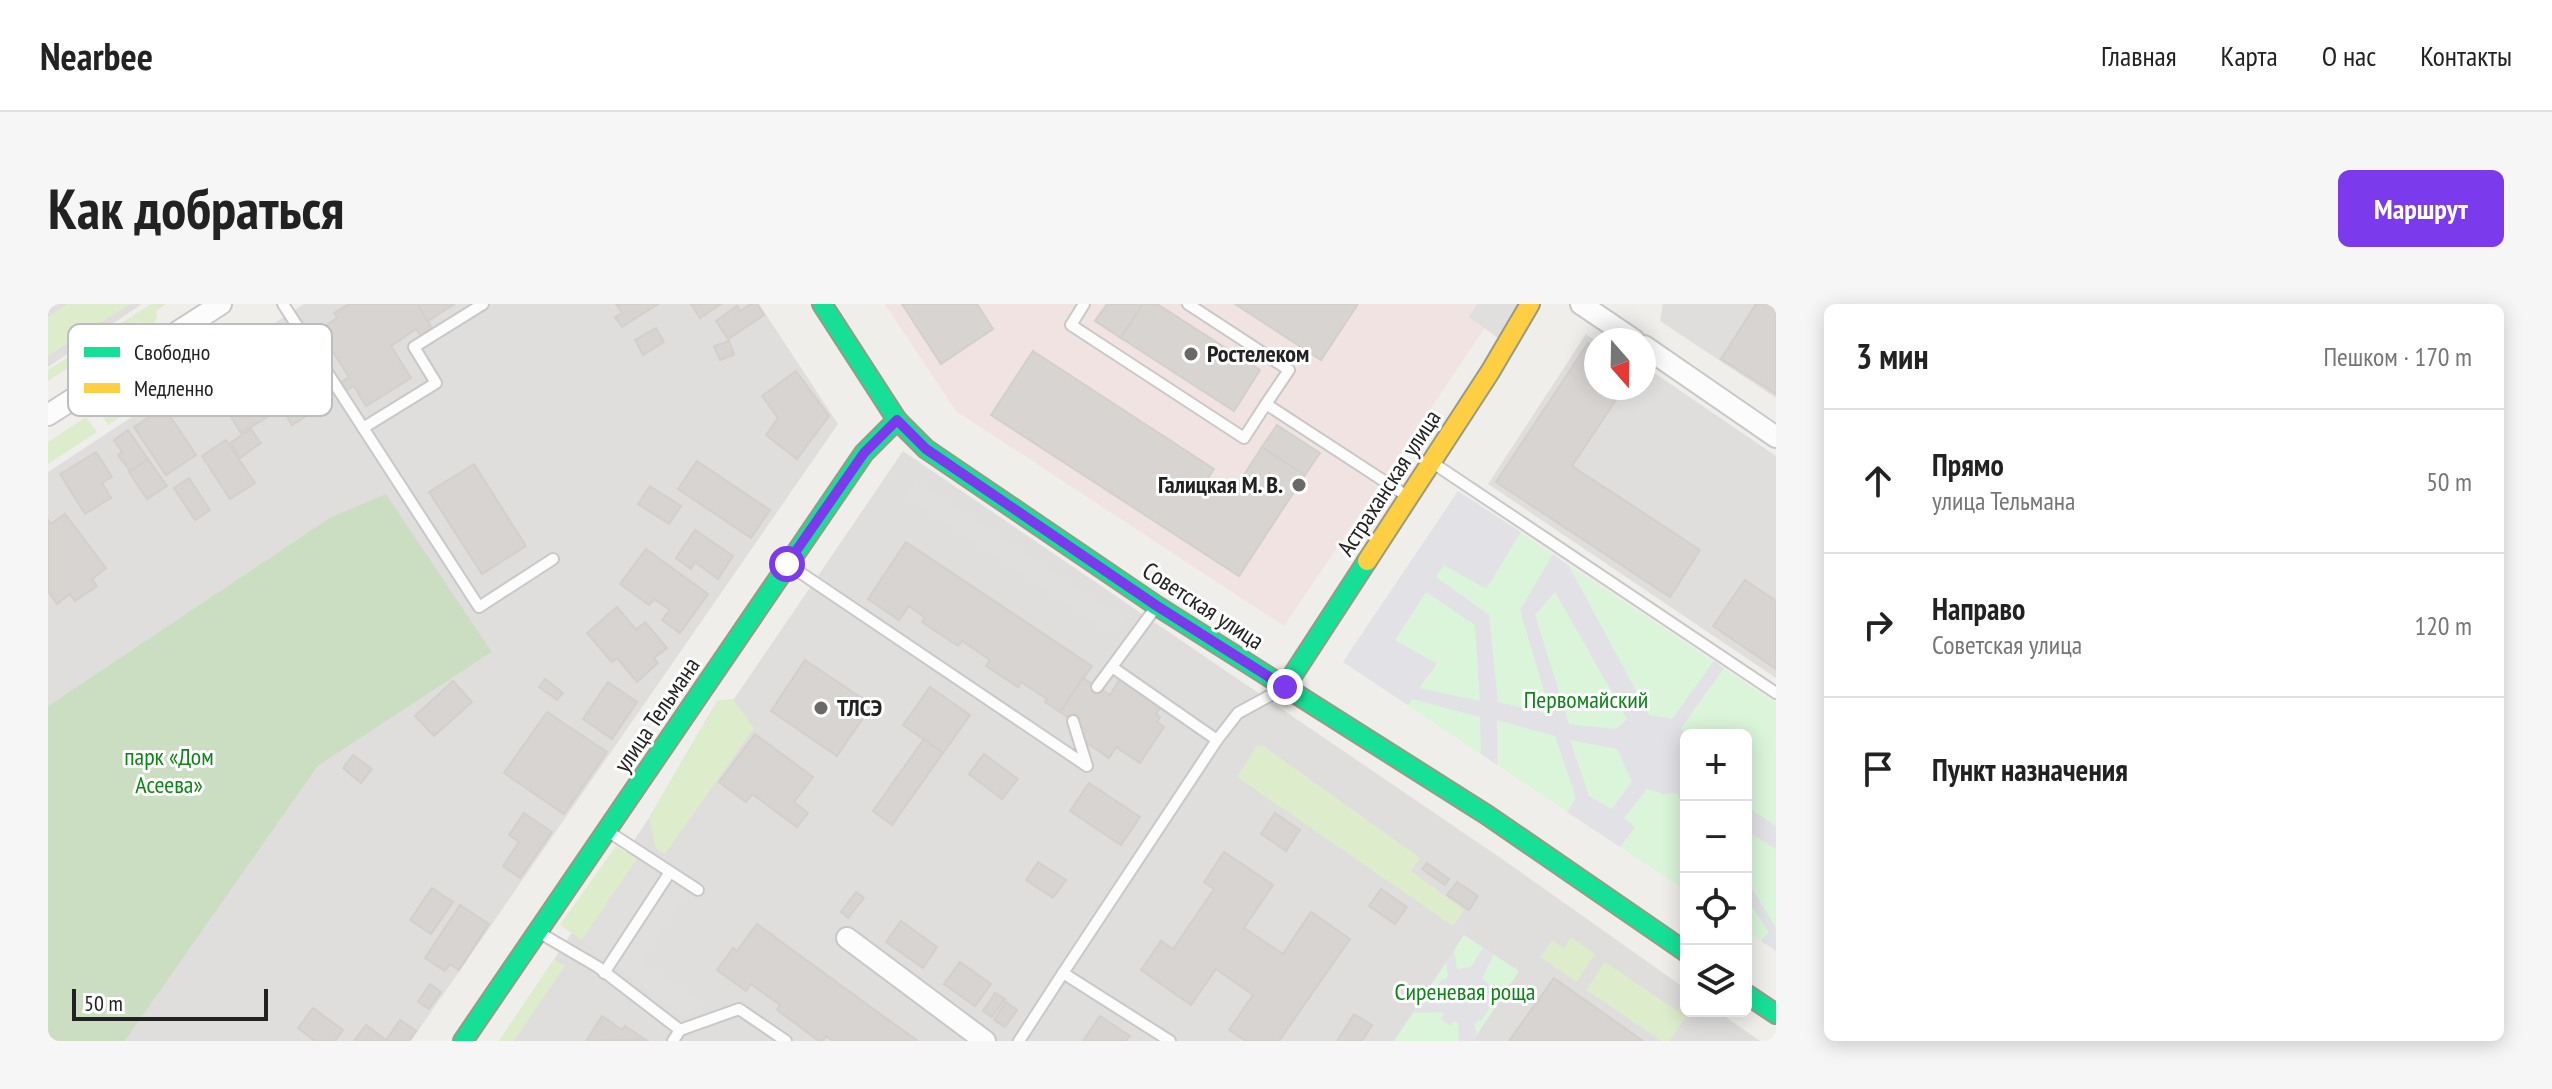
<!DOCTYPE html>
<html lang="ru">
<head>
<meta charset="utf-8">
<style>
  body { margin:0; font-family:"PT Sans Narrow",sans-serif; background:#f6f6f6; color:#222 }
  .controls { position:absolute; right:24px; bottom:24px; display:grid; overflow:hidden; border-radius:12px; box-shadow:0 4px 20px #0003 }
  .controls button { width:72px; height:72px; display:grid; place-items:center; padding:0; border:0; border-bottom:2px solid #e0e0e0; background:#fff; color:#222; font:40px sans-serif }
  .compass { position:absolute; left:1536px; top:24px; width:72px; height:72px; border-radius:50%; background:#fff; box-shadow:0 4px 20px #0003; rotate:160deg }
  .scale { position:absolute; left:24px; bottom:20px; width:196px; box-sizing:border-box; padding-left:8px; border:4px solid #222; border-top:0; font-size:22px; line-height:28px; white-space:nowrap; color:#222; -webkit-text-stroke:6px #fff; paint-order:stroke }
  .stop { position:absolute; width:24px; height:24px; margin:-18px; border:6px solid #7c3aed; border-radius:50%; background:#fff }
  .stop.end { background:#7c3aed; border-color:#fff; box-shadow:0 2px 8px #0008 }
  .list { margin:0; padding:0; list-style:none }
  h2 { display:flex; justify-content:space-between; align-items:center; height:104px; margin:0; padding:0 32px; font-size:34px }
  h2 small { font-size:26px; font-weight:400; color:#767676 }
  .list li { display:grid; grid-template-columns:52px 1fr auto; gap:24px; align-items:center; box-sizing:border-box; height:144px; padding:0 32px; border-top:2px solid #e0e0e0 }
  .list b { display:block; font-size:30px; white-space:nowrap }
  .list p { margin:0; font-size:26px; white-space:nowrap; color:#767676 }
  .list em { font-size:26px; font-style:normal; color:#767676 }
  .icon { flex:none; width:44px; height:44px; fill:none; stroke:currentColor; stroke-width:2; stroke-linecap:round; stroke-linejoin:round }
  .map { position:relative; flex:none; width:1728px; height:737px; overflow:hidden; border-radius:12px }
  header { display:flex; align-items:center; gap:48px; box-sizing:border-box; height:112px; padding:0 40px; background:#fff; border-bottom:2px solid #e0e0e0 }
  header strong { font-size:38px }
  nav { display:flex; gap:44px; margin-inline-start:auto; font-size:28px }
  .intro { display:flex; align-items:center; justify-content:space-between; box-sizing:border-box; height:192px; padding:0 48px }
  h1 { margin:0; font-size:56px }
  .button { padding:20px 36px; border-radius:12px; background:#7c3aed; color:#fff; font-size:28px; font-weight:700 }
  main { display:flex; gap:48px; padding:0 48px }
  aside { flex:1; background:#fff; border-radius:12px; box-shadow:0 4px 20px #0003 }
  .map>svg:first-child { display:block }
</style>
</head>
<body>
<header>
<strong>Nearbee</strong>
<nav><a>Главная</a><a>Карта</a><a>О нас</a><a>Контакты</a></nav>
</header>
<div class="intro"><h1>Как добраться</h1><a class="button">Маршрут</a></div>
<main>
<div class="map">
<svg width="1728" height="737" viewBox="0 0 1728 737">
  <rect width="100%" height="100%" fill="#f0eeeb"/>
  <g fill="#dfdedc">
    <polygon points="0,0 94,0 0,63"/>
    <polygon points="256,0 711,0 790,120 363,737 77,737 270,462 444,348 338,191 281,214 0,402 0,168"/>
    <polygon points="1615,0 1728,0 1728,94 1612,17"/>
    <polygon points="1538,30 1548,37 1548,84 1596,84 1596,62 1728,152 1728,374 1440,180"/>
    <polygon points="855,147 1457,557 1638,685 1638,707 1669,707 1712,737 451,737 601,514 669,397 686,395"/>
  </g>
  <polygon fill="#f1e3e1" points="837,0 1453,0 1236,322 908,107"/>
  <g fill="#ddeccb">
    <polygon points="19,0 82,0 0,52 0,13"/>
    <polygon points="103,0 118,0 108,7 109,14 105,21 97,22 90,18 0,77 0,66"/>
    <polygon points="133,51 144,66 60,121 50,105"/>
    <polygon points="38,113 49,128 0,160 0,138"/>
    <polygon points="685,395 706,424 617,550 608,545 601,514 669,397"/>
    <polygon points="1214,441 1372,554 1363,567 1416,606 1405,622 1189,473 1208,443"/>
    <polygon points="568,542 589,555 534,636 512,621"/>
    <polygon points="1523,633 1547,650 1529,678 1492,653 1504,636 1516,644"/>
    <polygon points="506,655 517,662 466,737 451,737"/>
    <polygon points="1557,658 1638,713 1621,737 1614,737 1538,686"/>
  </g>
  <polygon fill="#cbdec1" points="338,190 444,348 270,462 77,737 0,737 0,402 281,214"/>
  <g fill="#daf5da">
    <polygon points="1410,187 1728,399 1728,647 1698,627 1698,431 1638,431 1638,587 1295,358"/>
    <polygon points="1416,631 1471,667 1425,737 1346,737"/>
  </g>
  <g fill="#e0dfde">
    <polygon points="1429,0 1480,0 1458,40 1421,13"/>
    <polygon points="868,177 1076,315 1066,330 858,191"/>
    <polygon points="589,555 638,588 593,657 652,697 638,715 534,636"/>
  </g>
  <g fill="#e2e1e5" fill-rule="evenodd">
    <path d="M1410,187L1473,228L1438,285L1396,261L1388,273L1441,311L1450,398L1503,411L1472,306L1505,250L1521,262L1601,411L1624,415L1666,357L1676,364L1633,424L1638,433V503L1628,489L1615,490L1599,485L1576,514L1587,523L1572,543L1519,508L1528,494L1507,432L1449,416V461L1433,450L1432,413L1364,395L1360,401L1295,358ZM1378,288L1427,321L1432,397L1371,384L1389,360L1347,336ZM1507,288L1579,415L1568,425L1521,420L1487,311ZM1522,436L1569,445L1584,478L1563,505L1541,492Z"/>
    <polygon points="1698,502 1728,522 1728,545 1698,526"/>
    <polygon points="1698,575 1728,624 1728,647 1713,637 1721,628 1698,594"/>
    <polygon points="1435,644 1446,650 1434,674 1443,684 1461,682 1452,696 1442,697 1439,701 1442,703 1433,717 1430,716 1426,721 1429,730 1425,737 1411,737 1410,719 1406,717 1403,722 1393,715 1396,710 1393,708 1365,709 1374,695 1389,690 1390,686 1388,684 1394,675 1397,676 1400,672 1398,658 1406,646 1409,665 1423,663"/>
  </g>
  <g fill="#d7d4d2" stroke="#d3d0cc" stroke-width="2">
    <polygon points="301,0 369,0 384,24 372,31 368,25 343,42 363,74 318,102 306,82 297,87 292,79 301,73 271,26 289,14 286,9"/>
    <polygon points="369,0 406,0 380,17"/>
    <polygon points="568,0 610,0 574,23 567,13 574,9"/>
    <polygon points="643,0 673,0 652,14"/>
    <polygon points="703,0 709,0 716,11 680,35 668,17 689,2 692,7"/>
    <polygon points="854,0 929,0 945,25 893,60"/>
    <polygon points="1059,0 1095,0 1073,34 1047,17"/>
    <polygon points="1095,0 1109,0 1212,66 1186,107 1073,34"/>
    <polygon points="1187,0 1310,0 1273,56"/>
    <polygon points="1708,0 1728,0 1728,90 1673,55"/>
    <polygon points="608,24 616,38 595,51 587,36"/>
    <polygon points="681,37 686,51 672,56 666,42"/>
    <polygon points="1540,39 1548,44 1548,84 1576,84 1524,162 1652,246 1622,293 1448,178"/>
    <polygon points="985,47 1166,165 1159,176 1183,191 1214,143 1257,171 1191,272 943,111"/>
    <polygon points="237,58 268,106 244,121 234,104 193,129 166,86 169,84 169,77 182,69 188,73 191,71 199,82"/>
    <polygon points="748,67 781,112 749,155 718,131 730,114 714,92"/>
    <polygon points="116,103 148,151 118,171 86,123"/>
    <polygon points="1229,121 1272,149 1257,171 1214,143"/>
    <polygon points="203,125 213,139 192,154 182,139"/>
    <polygon points="80,126 100,155 82,167 70,151 74,148 66,136"/>
    <polygon points="178,136 207,179 182,195 154,152"/>
    <polygon points="48,148 64,173 54,179 63,194 37,210 12,170"/>
    <polygon points="100,155 119,182 99,195 81,168"/>
    <polygon points="649,157 722,206 703,234 630,185"/>
    <polygon points="426,160 478,242 434,270 381,188"/>
    <polygon points="141,174 162,206 147,216 126,184"/>
    <polygon points="602,182 633,202 621,220 590,200"/>
    <polygon points="17,210 58,264 44,275 49,282 27,297 22,290 9,300 0,287 0,216 3,220"/>
    <polygon points="647,226 685,252 670,275 647,258 643,265 628,254"/>
    <polygon points="858,238 1044,362 1012,408 997,398 999,395 973,378 970,383 938,362 942,356 914,337 910,342 874,318 877,314 861,302 851,316 820,295"/>
    <polygon points="598,245 660,290 632,329 614,316 622,306 606,295 601,301 572,280"/>
    <polygon points="1697,276 1728,297 1728,365 1665,322"/>
    <polygon points="569,303 588,326 597,318 619,344 606,354 610,359 589,378 569,354 564,358 539,329"/>
    <polygon points="757,356 824,401 789,452 723,407"/>
    <polygon points="1035,374 1062,391 1072,375 1113,403 1108,410 1112,413 1109,418 1116,423 1092,459 1068,443 1061,454 1033,435 1038,426 1012,408"/>
    <polygon points="497,375 515,389 509,396 491,383"/>
    <polygon points="405,377 424,398 386,432 367,412"/>
    <polygon points="560,378 589,398 564,435 535,415"/>
    <polygon points="882,383 922,411 895,449 855,421"/>
    <polygon points="499,408 559,448 516,510 456,469"/>
    <polygon points="707,430 765,473 746,498 760,509 749,523 704,490 698,498 671,478"/>
    <polygon points="876,435 895,449 844,521 825,507"/>
    <polygon points="936,450 970,475 954,495 921,470"/>
    <polygon points="305,451 324,465 313,479 295,464"/>
    <polygon points="1041,479 1092,513 1073,541 1022,507"/>
    <polygon points="476,509 504,528 472,574 455,562 471,538 461,531"/>
    <polygon points="1227,509 1252,526 1238,547 1213,530"/>
    <polygon points="1176,548 1225,581 1196,624 1235,650 1263,608 1302,635 1231,737 1198,737 1181,726 1205,691 1168,665 1143,701 1093,666 1113,637 1125,645 1166,585 1156,578"/>
    <polygon points="990,558 1018,576 1005,594 978,576"/>
    <polygon points="1379,559 1401,575 1397,581 1374,565"/>
    <polygon points="1409,578 1430,592 1421,606 1399,591"/>
    <polygon points="384,584 405,598 383,630 362,616"/>
    <polygon points="1333,585 1359,603 1347,620 1321,602"/>
    <polygon points="808,588 816,594 800,614 793,608"/>
    <polygon points="412,601 441,620 411,666 402,660 397,667 377,654"/>
    <polygon points="853,617 889,643 875,664 838,638"/>
    <polygon points="709,620 835,712 870,737 785,737 778,732 775,737 771,737 729,706 732,701 703,680 698,687 669,666 685,644 689,647"/>
    <polygon points="912,658 943,680 927,702 896,680"/>
    <polygon points="1506,674 1561,713 1595,737 1461,737"/>
    <polygon points="382,680 393,688 381,705 370,698"/>
    <polygon points="947,689 957,695 944,713 935,707"/>
    <polygon points="958,698 969,706 957,723 946,716"/>
    <polygon points="265,704 295,726 287,737 267,737 250,724"/>
    <polygon points="1306,710 1324,721 1314,737 1289,737"/>
    <polygon points="554,712 574,726 577,722 598,736 538,737"/>
    <polygon points="1052,712 1082,732 1078,737 1035,737"/>
    <polygon points="352,716 368,727 361,737 306,737 318,721 338,736"/>
  </g>
  <g fill="none" stroke-linecap="round" stroke-linejoin="round">
    <defs>
      <g id="lane">
        <polyline points="235,0 431,303 505,255"/>
        <polyline points="1036,0 1023,21 1196,134 1218,100"/>
        <polyline points="1140,0 1241,66 1218,100 1359,192"/>
        <polyline points="315,124 388,79 366,43 435,0"/>
        <polyline points="1388,161 1728,389"/>
        <polyline points="741,261 1039,462 1025,417"/>
        <polyline points="1064,363 1169,436"/>
        <polyline points="1049,383 1108,303"/>
        <polyline points="561,528 650,586"/>
        <polyline points="492,629 550,663 632,726 691,705 738,737"/>
        <polyline points="556,669 622,568"/>
        <polyline points="625,737 632,726"/>
        <polyline points="971,737 1015,669"/>
        <polyline points="1122,737 1015,669 1169,436 1190,409 1234,385"/>
      </g>
      <g id="street">
        <polyline points="1533,0 1586,36"/>
        <polyline points="1596,42 1728,133"/>
        <polyline points="0,111 173,0"/>
        <polyline points="799,634 937,737"/>
      </g>
      <g id="fast">
        <polyline points="774,0 849,116 878,145 1109,302 1237,383"/>
        <polyline points="1319,257 1237,383 1439,511 1638,648"/>
        <polyline points="1698,690 1728,710"/>
        <polyline points="415,737 816,149 849,116"/>
      </g>
      <polyline id="slow" points="1319,257 1442,68 1482,0"/>
    </defs>
    <use href="#lane" stroke="#c9c8c7" stroke-width="14"/>
    <use href="#street" stroke="#c9c8c7" stroke-width="24"/>
    <use href="#fast" stroke="#999a82" stroke-width="22"/>
    <use href="#slow" stroke="#999a82" stroke-width="22"/>
    <use href="#lane" stroke="#fdfcfc" stroke-width="10"/>
    <use href="#street" stroke="#fdfcfc" stroke-width="20"/>
    <use href="#fast" stroke="#16e098" stroke-width="18"/>
    <use href="#slow" stroke="#ffcf43" stroke-width="18"/>
  </g>
  <g fill="none" stroke-linecap="round" stroke-linejoin="round">
    <polyline stroke="#7c3aed" stroke-width="10" points="739,260 816,149 849,116 878,145 1109,302 1237,383"/>
  </g>
  <g fill="#6a6968" stroke="#fff" stroke-width="3">
    <circle cx="1143" cy="50" r="8"/>
    <circle cx="1251" cy="181" r="8"/>
    <circle cx="773" cy="404" r="8"/>
  </g>
  <g text-anchor="middle" stroke-width="6" stroke-linejoin="round" paint-order="stroke">
    <g font-size="24" font-weight="bold" fill="#222" stroke="#fff" text-anchor="start">
      <text x="1159" y="58">Ростелеком</text>
      <text x="1235" y="189" text-anchor="end">Галицкая М. В.</text>
      <text x="789" y="412">ТЛСЭ</text>
    </g>
    <g font-size="24" fill="#222" stroke="#fff">
      <text transform="translate(1341 179) rotate(-57)" y="8">Астраханская улица</text>
      <text transform="translate(1155 302) rotate(33)" y="8">Советская улица</text>
      <text transform="translate(609 411) rotate(-56)" y="8">улица Тельмана</text>
    </g>
    <g font-size="24" fill="#0c8416" stroke="#fff">
      <text x="1538" y="404">Первомайский</text>
      <text x="121" y="461">парк «Дом<tspan x="121" dy="28">Асеева»</tspan></text>
      <text x="1417" y="696">Сиреневая роща</text>
    </g>
  </g>
  <rect x="20" y="20" width="264" height="92" rx="12" fill="#fff" stroke="#bdbdbd" stroke-width="2"/>
  <rect x="36" y="43" width="36" height="10" fill="#16e098"/>
  <rect x="36" y="79" width="36" height="10" fill="#ffcf43"/>
  <g font-size="22" fill="#222">
    <text x="86" y="56">Свободно</text>
    <text x="86" y="92">Медленно</text>
  </g>
</svg>
<div class="controls">
<button>+</button>
<button>−</button>
<button><svg class="icon" aria-label="locate" viewBox="0 0 24 24"><circle cx="12" cy="12" r="6"/><path d="M12 2v4M12 18v4M2 12h4M18 12h4"/></svg></button>
<button><svg class="icon" aria-label="layers" viewBox="0 0 24 24"><path d="M12 4l9 5-9 5-9-5zM3 14l9 5 9-5"/></svg></button>
</div>
<svg class="compass" viewBox="-18 -18 36 36"><path d="M0-13l5 13h-10z" fill="#e53935"/><path d="M0 13l5-13h-10z" fill="#767676"/></svg>
<div class="scale">50 m</div>
<div class="stop" style="left:739px;top:260px"></div>
<div class="stop end" style="left:1237px;top:383px"></div>
</div>
<aside>
<h2>3 мин<small>Пешком · 170 m</small></h2>
<ul class="list">
<li><svg class="icon" aria-label="ahead" viewBox="0 0 24 24"><path d="M12 20V5M6 11l6-6 6 6"/></svg><div><b>Прямо</b><p>улица Тельмана</p></div><em>50 m</em></li>
<li><svg class="icon" aria-label="right" viewBox="0 0 24 24"><path d="M7 20v-9h11M14 6l5 5-5 5"/></svg><div><b>Направо</b><p>Советская улица</p></div><em>120 m</em></li>
<li><svg class="icon" aria-label="arrive" viewBox="0 0 24 24"><path d="M6 21V4h12l-3 4 3 4H6"/></svg><div><b>Пункт назначения</b></div></li>
</ul>
</aside>
</main>
</body>
</html>
